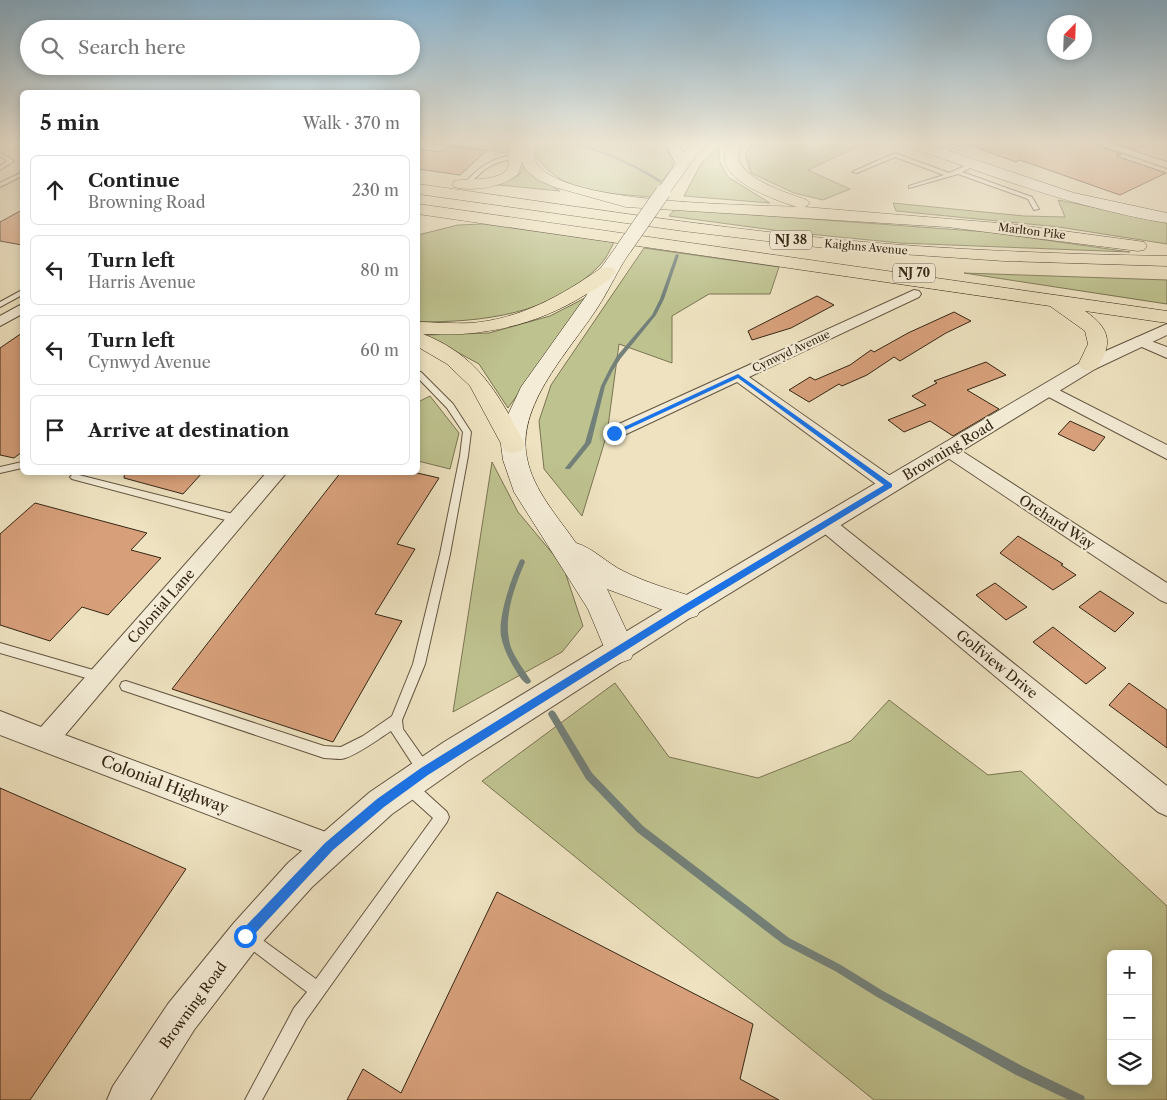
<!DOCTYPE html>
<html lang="en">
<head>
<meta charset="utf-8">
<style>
  body { margin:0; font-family:"Libre Caslon Text",serif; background:#f6f6f6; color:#222 }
  .controls { position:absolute; right:15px; bottom:15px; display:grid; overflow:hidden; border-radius:8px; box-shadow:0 2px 8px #0003 }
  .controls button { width:45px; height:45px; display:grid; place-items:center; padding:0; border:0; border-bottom:1px solid #e0e0e0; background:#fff; color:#222; font:25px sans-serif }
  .compass { position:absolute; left:1047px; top:15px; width:45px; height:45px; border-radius:50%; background:#fff; box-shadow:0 2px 8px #0003; rotate:23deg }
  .stop { position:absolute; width:15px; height:15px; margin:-11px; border:4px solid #1a73e8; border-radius:50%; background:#fff }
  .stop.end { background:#1a73e8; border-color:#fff; box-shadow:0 1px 5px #0008 }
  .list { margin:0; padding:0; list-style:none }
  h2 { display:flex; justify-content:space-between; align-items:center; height:65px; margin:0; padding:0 20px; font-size:21px }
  h2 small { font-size:16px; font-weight:400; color:#767676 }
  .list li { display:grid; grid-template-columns:32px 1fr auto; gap:15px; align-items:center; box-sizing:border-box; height:70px; margin:0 10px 10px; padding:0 10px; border:1px solid #e0e0e0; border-radius:8px }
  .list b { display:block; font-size:19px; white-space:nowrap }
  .list p { margin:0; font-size:16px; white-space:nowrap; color:#767676 }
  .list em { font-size:16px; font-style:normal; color:#767676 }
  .icon { flex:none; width:28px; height:28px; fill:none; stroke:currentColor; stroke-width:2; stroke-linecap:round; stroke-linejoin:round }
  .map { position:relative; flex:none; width:1167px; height:1100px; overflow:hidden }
  .search { position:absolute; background:#fff; box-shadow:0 2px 8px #0003; left:20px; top:20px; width:400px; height:55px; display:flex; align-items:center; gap:12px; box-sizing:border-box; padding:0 18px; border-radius:28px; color:#767676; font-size:19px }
  .panel { position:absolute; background:#fff; box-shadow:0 2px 8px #0003; left:20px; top:90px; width:400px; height:385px; border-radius:8px }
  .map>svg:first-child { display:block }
</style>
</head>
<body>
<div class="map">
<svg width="1167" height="1100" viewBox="0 0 1167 1100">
  <rect width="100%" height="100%" fill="#eee2c0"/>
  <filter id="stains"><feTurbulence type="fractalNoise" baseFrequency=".004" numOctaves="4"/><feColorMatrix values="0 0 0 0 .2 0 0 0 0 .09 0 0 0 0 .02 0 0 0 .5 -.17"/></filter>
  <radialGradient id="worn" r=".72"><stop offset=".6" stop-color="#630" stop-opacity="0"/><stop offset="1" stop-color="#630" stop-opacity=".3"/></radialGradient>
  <g fill="#bec28f" stroke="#7a7452" fill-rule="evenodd">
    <polygon points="418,142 509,142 506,153 451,145 418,144"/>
    <path d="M540,142H661L667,149L673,166L651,197C609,193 560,194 535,155Z"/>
    <polygon points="755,142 868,142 808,170 850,189 823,200 794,193 751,173 745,154"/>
    <polygon points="720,144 719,160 728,177 770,203 684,196 701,164"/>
    <polygon points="523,166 530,173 560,191 489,184 507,181 519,175"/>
    <polygon points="1058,200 1167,222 1167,244 1059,227 896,211 893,203 1024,216 1065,217"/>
    <polygon points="675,209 988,232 1130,252 900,243 788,232 669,216"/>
    <path d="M483,224L614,242C610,250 606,259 600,265C552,315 483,322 418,322V235L458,225Z"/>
    <polygon points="644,248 779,267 770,294 709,294 672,316 672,363 619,344 607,434 582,516 544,469 539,421 551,385"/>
    <polygon points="964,273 1167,280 1167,304"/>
    <polygon points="587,297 508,408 479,364 426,335 489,333 550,316"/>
    <polygon points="430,396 459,433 450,469 418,461 418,402"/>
    <polygon points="492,462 518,512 563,566 583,626 562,652 453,712"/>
    <path d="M615,683L669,757L758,778L851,741L889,700L988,775L1021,771L1167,906V1100H874L482,781ZM1111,954H1148V1081H1111Z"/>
  </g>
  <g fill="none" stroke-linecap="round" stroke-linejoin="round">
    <g fill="#738079" fill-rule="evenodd">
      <path d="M564,142C588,141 642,167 662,181L659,182L637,169L613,158L589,149Z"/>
      <polygon points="676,254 679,255 664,299 656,315 621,358 613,370 605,386 591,443 570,469 566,469 565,468 566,467 585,443 601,386 609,370 617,356 652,315 660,299"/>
      <path d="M522,559L524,560L525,562C514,588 501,622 512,650C517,661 525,671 531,681L530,683L527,684C521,681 517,672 513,666C508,657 503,647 501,636C498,616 511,579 520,560Z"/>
      <polygon points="552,710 555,712 592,773 643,826 789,938 841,965 883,991 1024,1067 1084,1096 1085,1100 1069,1100 1016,1075 877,997 835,971 783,944 637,832 586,779 549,716 548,714 549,712"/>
    </g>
  </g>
  <g fill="#d7a07b" stroke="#352615">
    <polygon points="969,142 1089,142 1121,154 1116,156 1166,173 1120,195 1020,160 1016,162 967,144"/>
    <polygon points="1112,142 1151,142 1134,149"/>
    <polygon points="449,146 486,151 460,175 418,169 418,149 441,152"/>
    <polygon points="22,210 22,245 0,241 0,222"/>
    <polygon points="817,296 834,305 791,328 752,340 748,331"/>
    <polygon points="954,312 971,321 946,333 900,361 894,357 867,375 842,386 839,384 809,402 789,390 810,377 815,380 850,365 871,350 874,352 908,333"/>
    <polygon points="22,333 22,452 14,458 0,455 0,348"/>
    <polygon points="986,362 1006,375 967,390 999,409 953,436 930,421 904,432 888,420 926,405 912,396 937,383 934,381"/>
    <polygon points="1070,421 1105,437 1094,451 1058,434"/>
    <polygon points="125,472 203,472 183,494 124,478"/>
    <polygon points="341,472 413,472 439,478 397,544 415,549 375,614 402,621 333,742 172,689"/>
    <polygon points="35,503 147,533 131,550 161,558 108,615 82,607 50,641 0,625 0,534"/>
    <polygon points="1018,536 1063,564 1061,565 1076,575 1053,590 1000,553"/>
    <polygon points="995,583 1027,607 1006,620 976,595"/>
    <polygon points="1100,591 1134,613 1115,632 1079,607"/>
    <polygon points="1053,627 1106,668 1086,684 1033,642"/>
    <polygon points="1129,683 1167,710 1167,748 1109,705"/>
    <polygon points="0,788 186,869 30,1100 0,1100"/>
    <polygon points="497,892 753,1024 740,1079 779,1100 347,1100 363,1069 401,1093"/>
  </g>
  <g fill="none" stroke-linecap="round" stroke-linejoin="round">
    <defs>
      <g id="service">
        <polygon points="961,142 967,142 940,153 935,152"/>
        <polygon points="0,152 14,161 0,170 0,166 7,161 0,156"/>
        <polygon points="895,153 949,173 972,163 976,163 976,165 962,172 1032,197 1039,209 1034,210 1028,199 958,174 909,188 909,186 944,175 895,157 857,173 852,172"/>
        <path d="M514,155L516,158C493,162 484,168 469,185L464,184C478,167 492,158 514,155Z"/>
        <polygon points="20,173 22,173 22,176 0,187 0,183"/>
        <polygon points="22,290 22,295 0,307 0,302"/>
        <path d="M418,372H421L453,404L471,432L468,456L450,554L425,664L402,720L403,729L429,766L430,770L429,774L424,776L419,774L391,731C380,738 353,758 341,759C335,759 329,758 324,758L122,690L120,686L122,682L126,681L324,746L341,747L363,736L392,716L413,664L440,554L460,456L463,432L447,408L418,378Z"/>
        <polygon points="22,462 22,468 0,473 0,467"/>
        <polygon points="75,474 237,515 242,519 237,523 72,479 70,477 72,475"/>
        <polygon points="0,643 100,672 104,673 106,677 104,681 100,682 0,653"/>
        <polygon points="409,781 414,782 447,812 449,817 447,822 306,1020 262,1100 245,1100 294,1008 307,992 243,943 241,938 243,933 248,931 253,933 316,979 433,818 404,792 403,787 404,782"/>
      </g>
      <g id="minor">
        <polygon points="1091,142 1106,142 1167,162 1167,168"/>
        <polygon points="914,290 919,291 921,294 919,297 749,377 896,480 899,485 896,490 890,492 884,490 737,382 620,437 608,437 605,433 608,429"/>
        <polygon points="22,304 22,314 0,326 0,316"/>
        <polygon points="1140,337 1167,347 1167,358 1135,344 1133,341 1135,338"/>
        <polygon points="1049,385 1167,445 1167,459 1043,394 1041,390"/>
        <polygon points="948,444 954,446 1167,583 1167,603 1160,600 942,454 939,450 942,446"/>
        <polygon points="267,472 287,472 65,735 339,837 343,847 339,857 329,861 0,735 0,711 41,727"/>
        <polygon points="826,517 833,519 1167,786 1167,816 1158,812 819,529 816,524 819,519"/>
      </g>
      <polygon id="tertiary" points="1167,324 1167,335 1095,369 696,614 466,762 392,814 312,887 257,948 194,1030 150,1100 107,1100 113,1086 168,1004 233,924 288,863 370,792 444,742 678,600 1083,361"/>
      <g id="secondary">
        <polygon points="696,142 711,142 695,157 668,195 658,195 655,192 658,189 685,151"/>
        <path d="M903,142H923L1074,193L1167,213V223C1076,208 991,176 905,145Z"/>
        <path d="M624,243L630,244L633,248C621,264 614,280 604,297C578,343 515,401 527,458C533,490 558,517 576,543C593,548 607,563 623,571C647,583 672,590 697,598L702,607L697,616L687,619L607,589L635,649L631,659L620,663L609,659L588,609L514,492L503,460L501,445L505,421L521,387L586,296L598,272L618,244Z"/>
      </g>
      <g id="trunk">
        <polygon points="0,142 22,143 22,151 0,148"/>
        <path d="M509,142H536C534,150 532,156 537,164C566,205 746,204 797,207C778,201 718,181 725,153C726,149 729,145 730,142H744C742,145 739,149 739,153C734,177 790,194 807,200L810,203L805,207L1011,224L1138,241L1144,242L1147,246L1144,250L1138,251L947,227L626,207L554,187L538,180L526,170L522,162L518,174C504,187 472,192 454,187L452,184L454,181C466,178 499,182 507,169C511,162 505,151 509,142Z"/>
        <polygon points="665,142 679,142 689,164 687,167 677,167"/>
        <path d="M418,184C559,204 700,226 842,240C950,250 1059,254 1167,256V266L1004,261L842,250L683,231L418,194Z"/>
        <path d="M418,204L1167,311V323L1085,311C1110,328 1114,344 1096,369L1089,371L1082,369L1078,365L1088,344L1085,331L1050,306L418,214Z"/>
        <path d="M607,267L613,268L616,272C609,282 595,289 585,295C535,326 482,337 423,334C478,355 500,396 525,445L521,451L513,453L505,451L470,386L447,364L418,347V322C435,322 453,324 471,323C520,319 561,296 601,268Z"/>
      </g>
    </defs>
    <use href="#service" stroke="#635540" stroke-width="2"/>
    <use href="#minor" stroke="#635540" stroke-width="2"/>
    <use href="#tertiary" stroke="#635540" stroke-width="2"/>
    <use href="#secondary" stroke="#352615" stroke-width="1"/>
    <use href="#trunk" stroke="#352615" stroke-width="1"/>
    <use href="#service" fill="#f4ecd6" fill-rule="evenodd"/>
    <use href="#minor" fill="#f4ecd6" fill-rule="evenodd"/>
    <use href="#tertiary" fill="#f4ecd6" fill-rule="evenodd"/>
    <use href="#secondary" fill="#f4ecd6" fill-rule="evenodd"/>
    <use href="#trunk" fill="#eee2c0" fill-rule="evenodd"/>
    <defs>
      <polyline id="secondary-bridge" points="624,248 663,192"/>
    </defs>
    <use href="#secondary-bridge" stroke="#352615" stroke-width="16" stroke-linecap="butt"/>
    <use href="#secondary-bridge" stroke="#f4ecd6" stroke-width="15"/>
  </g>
  <linearGradient id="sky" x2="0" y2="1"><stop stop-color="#89b7d6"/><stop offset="0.48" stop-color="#f7f2e3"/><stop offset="1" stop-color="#f7f2e3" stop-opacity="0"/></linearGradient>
  <rect width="1167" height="296" fill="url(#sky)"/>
  <polygon fill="#1a73e8" points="738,374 892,484 892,487 690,610 428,775 384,807 333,850 249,940 245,942 241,940 239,936 241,931 325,843 377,799 421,768 684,605 884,485 738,378 617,434 611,433"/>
  <g text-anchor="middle" stroke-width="4.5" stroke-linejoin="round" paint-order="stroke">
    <g font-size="11" fill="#352615" stroke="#f4ecd6">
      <text transform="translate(1032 231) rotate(7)" y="4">Marlton Pike</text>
      <text transform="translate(866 247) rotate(5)" y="4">Kaighns Avenue</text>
      <text transform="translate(791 351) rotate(-25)" y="4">Cynwyd Avenue</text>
    </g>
    <g fill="#f4ecd6" stroke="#6e614f" stroke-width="1">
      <rect x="770" y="230.5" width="42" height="19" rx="4"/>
      <rect x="893" y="263.5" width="42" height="19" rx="4"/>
    </g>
    <g font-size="12" font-weight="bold" fill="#352615">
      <text x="791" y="244">NJ 38</text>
      <text x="914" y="277">NJ 70</text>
    </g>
    <g font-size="14" fill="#352615" stroke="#f4ecd6">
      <text transform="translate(948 450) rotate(-31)" y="5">Browning Road</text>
      <text transform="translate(1057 522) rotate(33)" y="5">Orchard Way</text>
      <text transform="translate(161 606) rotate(-49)" y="5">Colonial Lane</text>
      <text transform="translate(997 664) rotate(39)" y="5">Golfview Drive</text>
      <text transform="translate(193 1005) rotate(-54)" y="5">Browning Road</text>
    </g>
    <g font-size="16" fill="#352615" stroke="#f4ecd6">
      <text transform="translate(165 784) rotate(21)" y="6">Colonial Highway</text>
    </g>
  </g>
  <rect width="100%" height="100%" filter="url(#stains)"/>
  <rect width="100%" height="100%" fill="url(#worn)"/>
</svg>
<div class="controls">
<button>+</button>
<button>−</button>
<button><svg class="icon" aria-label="layers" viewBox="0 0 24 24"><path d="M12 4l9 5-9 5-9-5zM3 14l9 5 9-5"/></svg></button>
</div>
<svg class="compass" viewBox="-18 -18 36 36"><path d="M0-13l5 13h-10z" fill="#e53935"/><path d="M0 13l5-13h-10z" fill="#767676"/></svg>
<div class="stop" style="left:245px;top:936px"></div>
<div class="stop end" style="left:614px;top:433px"></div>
<div class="search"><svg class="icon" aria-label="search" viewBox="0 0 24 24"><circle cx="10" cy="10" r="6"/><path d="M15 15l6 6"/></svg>Search here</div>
<section class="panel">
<h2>5 min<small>Walk · 370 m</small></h2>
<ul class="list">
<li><svg class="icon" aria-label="ahead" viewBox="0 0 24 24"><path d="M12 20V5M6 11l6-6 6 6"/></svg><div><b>Continue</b><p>Browning Road</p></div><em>230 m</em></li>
<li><svg class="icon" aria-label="left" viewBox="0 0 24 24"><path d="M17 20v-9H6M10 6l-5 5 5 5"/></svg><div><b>Turn left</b><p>Harris Avenue</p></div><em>80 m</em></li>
<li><svg class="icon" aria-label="left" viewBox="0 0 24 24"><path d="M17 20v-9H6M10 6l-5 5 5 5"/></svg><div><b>Turn left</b><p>Cynwyd Avenue</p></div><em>60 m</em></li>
<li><svg class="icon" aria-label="arrive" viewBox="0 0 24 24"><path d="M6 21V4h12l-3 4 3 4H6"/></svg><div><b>Arrive at destination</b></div></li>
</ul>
</section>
</div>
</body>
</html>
